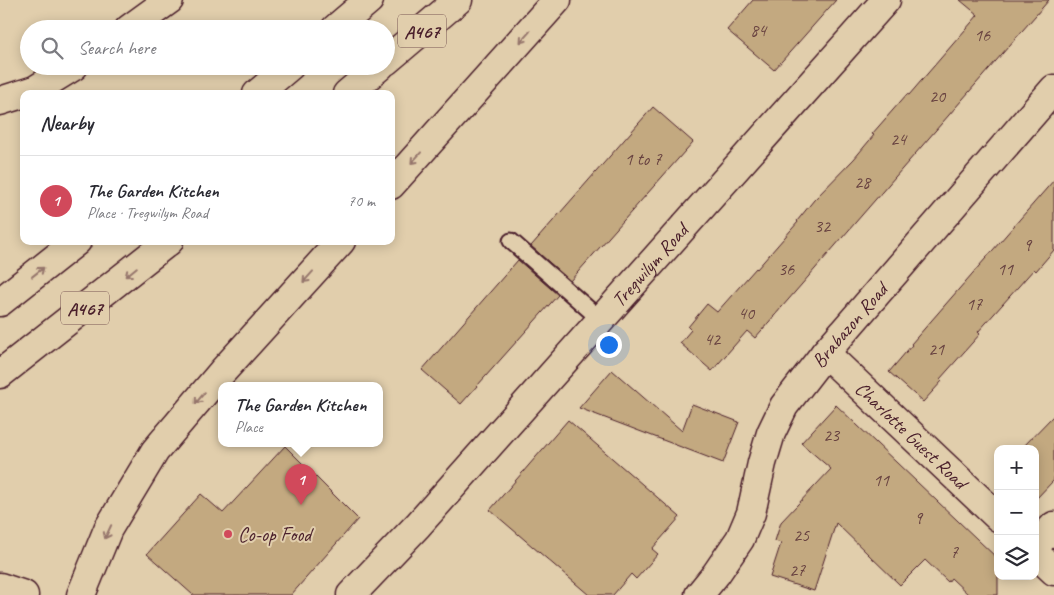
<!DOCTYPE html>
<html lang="en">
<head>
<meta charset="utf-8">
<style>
  body { margin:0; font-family:Caveat,sans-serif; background:#f2f2f3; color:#2b2b33 }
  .controls { position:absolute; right:15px; bottom:15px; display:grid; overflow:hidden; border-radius:10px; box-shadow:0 2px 12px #0003 }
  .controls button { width:45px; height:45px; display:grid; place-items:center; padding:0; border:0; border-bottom:1px solid #e1e1e2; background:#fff; color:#2b2b33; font:25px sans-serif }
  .you { position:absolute; left:608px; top:344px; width:18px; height:18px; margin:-12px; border:4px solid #fff; border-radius:50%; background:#1a73e8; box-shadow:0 0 0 8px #1a73e833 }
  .badge { display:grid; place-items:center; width:32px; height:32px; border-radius:50%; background:#d1495b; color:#fff; font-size:16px; font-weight:700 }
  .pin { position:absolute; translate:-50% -41px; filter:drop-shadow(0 1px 2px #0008) }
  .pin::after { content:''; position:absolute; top:26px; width:18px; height:15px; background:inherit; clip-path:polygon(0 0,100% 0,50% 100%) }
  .popup { position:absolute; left:218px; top:382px; width:165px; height:65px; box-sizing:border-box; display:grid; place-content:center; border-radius:10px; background:#fff; filter:drop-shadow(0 1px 4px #0005); font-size:16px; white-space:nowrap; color:#7c7c81 }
  .popup b { font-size:19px; color:#2b2b33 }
  .popup::after { content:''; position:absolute; left:50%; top:100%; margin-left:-10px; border:10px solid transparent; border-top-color:#fff }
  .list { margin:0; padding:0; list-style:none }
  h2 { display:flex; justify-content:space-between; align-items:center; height:65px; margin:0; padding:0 20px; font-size:21px }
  h2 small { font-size:16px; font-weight:400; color:#7c7c81 }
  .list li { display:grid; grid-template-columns:32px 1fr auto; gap:15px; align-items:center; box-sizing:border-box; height:90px; padding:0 20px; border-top:1px solid #e1e1e2 }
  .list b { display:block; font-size:19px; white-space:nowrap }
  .list p { margin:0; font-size:16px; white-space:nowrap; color:#7c7c81 }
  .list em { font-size:16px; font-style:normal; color:#7c7c81 }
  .icon { flex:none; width:28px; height:28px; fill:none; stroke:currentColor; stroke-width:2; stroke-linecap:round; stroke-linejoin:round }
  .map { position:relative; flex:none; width:1054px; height:595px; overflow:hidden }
  .search { position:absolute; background:#fff; box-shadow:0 2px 12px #0003; left:20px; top:20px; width:375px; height:55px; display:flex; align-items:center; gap:12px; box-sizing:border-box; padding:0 18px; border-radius:28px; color:#7c7c81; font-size:19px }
  .panel { position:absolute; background:#fff; box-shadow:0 2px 12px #0003; left:20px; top:90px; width:375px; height:155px; border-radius:10px }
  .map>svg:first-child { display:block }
</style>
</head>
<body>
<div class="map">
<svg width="1054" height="595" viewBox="0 0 1054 595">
  <rect width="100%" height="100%" fill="#e1ceac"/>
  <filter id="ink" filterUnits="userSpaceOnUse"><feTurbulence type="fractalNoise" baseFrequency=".02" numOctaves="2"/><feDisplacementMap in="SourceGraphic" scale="10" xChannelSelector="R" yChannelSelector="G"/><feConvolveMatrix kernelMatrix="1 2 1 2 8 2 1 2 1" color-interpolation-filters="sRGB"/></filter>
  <g filter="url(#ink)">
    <g fill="#c3a980" stroke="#4a1f2b">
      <polygon points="753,0 836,0 774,70 727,30"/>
      <polygon points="960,0 1049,0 755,338 747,331 712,371 680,343 691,330 688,327 707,304 717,312 756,268 757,269 798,222 797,221 814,200 854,159 874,135 872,134 907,94 909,95 978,15"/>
      <polygon points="653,107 693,142 570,281 531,246"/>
      <polygon points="1054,180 1054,250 1036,271 1034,269 978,332 980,334 940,379 942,381 923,402 889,372 912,345 911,344"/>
      <polygon points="518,260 558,295 461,404 422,370"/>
      <polygon points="612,370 682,431 692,404 739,422 723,463 579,408"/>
      <polygon points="836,405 998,559 998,595 969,595 951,578 948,582 925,560 900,585 836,523 814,591 770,577 781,543 775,541 781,522 831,469 801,443"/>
      <polygon points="1054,415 1054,480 1035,500 1035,449 1021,449"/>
      <polygon points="568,420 680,517 652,549 658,554 636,579 631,574 613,595 589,595 490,510"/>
      <polygon points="285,446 358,519 291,595 193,595 147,554 201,494 223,513"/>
    </g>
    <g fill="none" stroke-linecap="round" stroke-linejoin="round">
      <defs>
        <polyline id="service" points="511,241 601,320"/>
        <g id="minor">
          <path id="s1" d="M825,353L998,517"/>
          <polyline points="1035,546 1054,526"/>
          <polyline points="1035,553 1054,571"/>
          <path id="s2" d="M351,595L418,525L886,0"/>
          <path id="s3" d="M699,595L716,574L740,539L751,513L762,463L771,433L784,406L825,353L1054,89"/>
        </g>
        <polyline id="secondary" points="0,587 24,595"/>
        <g id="primary">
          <polyline points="129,29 169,0"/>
          <polyline points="335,29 369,0"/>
          <polyline points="386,61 458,0"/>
          <polyline points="257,94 290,66"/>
          <polyline points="347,94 380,66"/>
          <polyline points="0,101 35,90 74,66"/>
          <polyline points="391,185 557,0"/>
          <polyline points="0,302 77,241"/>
          <polyline points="0,374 169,241"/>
          <polyline points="81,595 108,529 155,451 222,372 341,241"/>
        </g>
      </defs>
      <use href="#service" stroke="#4a1f2b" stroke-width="19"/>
      <use href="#minor" stroke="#4a1f2b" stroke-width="31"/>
      <use href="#secondary" stroke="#4a1f2b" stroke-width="31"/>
      <use href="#primary" stroke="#4a1f2b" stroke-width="31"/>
      <use href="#service" stroke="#e1ceac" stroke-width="15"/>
      <use href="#minor" stroke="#e1ceac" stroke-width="28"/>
      <use href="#secondary" stroke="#e1ceac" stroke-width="28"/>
      <use href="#primary" stroke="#e1ceac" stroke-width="28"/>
    </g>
    <defs><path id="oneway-shaft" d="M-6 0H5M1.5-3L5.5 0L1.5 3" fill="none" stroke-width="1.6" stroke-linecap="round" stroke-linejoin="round" transform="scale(1.25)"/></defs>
    <g stroke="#96766c">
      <use href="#oneway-shaft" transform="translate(525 37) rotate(131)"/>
      <use href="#oneway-shaft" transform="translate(416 158) rotate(132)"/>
      <use href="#oneway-shaft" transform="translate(38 272) rotate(-38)"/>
      <use href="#oneway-shaft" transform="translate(131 272) rotate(141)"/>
      <use href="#oneway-shaft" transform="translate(308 277) rotate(132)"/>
      <use href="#oneway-shaft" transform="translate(200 398) rotate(130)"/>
      <use href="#oneway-shaft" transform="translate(108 532) rotate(115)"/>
    </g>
  </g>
  <circle fill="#d1495b" stroke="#e1ceac" stroke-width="2" cx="228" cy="534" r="5"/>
  <g text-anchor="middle" stroke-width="4" stroke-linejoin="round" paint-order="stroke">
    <g font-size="18" fill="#684240">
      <text x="758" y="36">84</text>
      <text x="982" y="41">16</text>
      <text x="937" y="102">20</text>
      <text x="898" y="145">24</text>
      <text x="643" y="165">1 to 7</text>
      <text x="862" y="188">28</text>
      <text x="822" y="232">32</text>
      <text x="1027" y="251">9</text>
      <text x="786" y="275">36</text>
      <text x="1005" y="275">11</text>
      <text x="974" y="310">17</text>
      <text x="746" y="319">40</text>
      <text x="712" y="345">42</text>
      <text x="936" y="355">21</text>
      <text x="831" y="441">23</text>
      <text x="881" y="486">11</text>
      <text x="918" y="524">9</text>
      <text x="801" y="541">25</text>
      <text x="954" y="558">7</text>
      <text x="797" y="576">27</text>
    </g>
    <g fill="#e1ceac" stroke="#775452" stroke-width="1">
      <rect x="398" y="14.5" width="48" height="33" rx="4"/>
      <rect x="61" y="291.5" width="48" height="33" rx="4"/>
    </g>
    <g font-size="19" font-weight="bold" fill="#4a1f2b">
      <text x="422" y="38">A467</text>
      <text x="85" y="315">A467</text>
    </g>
    <g font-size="20" fill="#4a1f2b" stroke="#e1ceac">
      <text dy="7" stroke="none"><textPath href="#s2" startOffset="445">Tregwilym Road</textPath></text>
      <text dy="7" stroke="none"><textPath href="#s3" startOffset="314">Brabazon Road</textPath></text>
      <text dy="7" stroke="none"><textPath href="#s1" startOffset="119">Charlotte Guest Road</textPath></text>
    </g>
    <g font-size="20" fill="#4a1f2b" stroke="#e1ceac" text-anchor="start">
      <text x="238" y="541">Co-op Food</text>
    </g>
  </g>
</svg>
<div class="controls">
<button>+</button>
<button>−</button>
<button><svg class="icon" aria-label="layers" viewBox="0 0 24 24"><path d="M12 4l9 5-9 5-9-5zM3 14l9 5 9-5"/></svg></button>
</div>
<div class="you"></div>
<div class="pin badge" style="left:301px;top:505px">1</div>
<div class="popup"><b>The Garden Kitchen</b>Place</div>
<div class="search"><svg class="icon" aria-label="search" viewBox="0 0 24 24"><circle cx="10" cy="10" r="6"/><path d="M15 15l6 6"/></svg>Search here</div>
<section class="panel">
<h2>Nearby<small></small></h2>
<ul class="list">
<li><span class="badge">1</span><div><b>The Garden Kitchen</b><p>Place · Tregwilym Road</p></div><em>70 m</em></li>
</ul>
</section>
</div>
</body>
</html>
